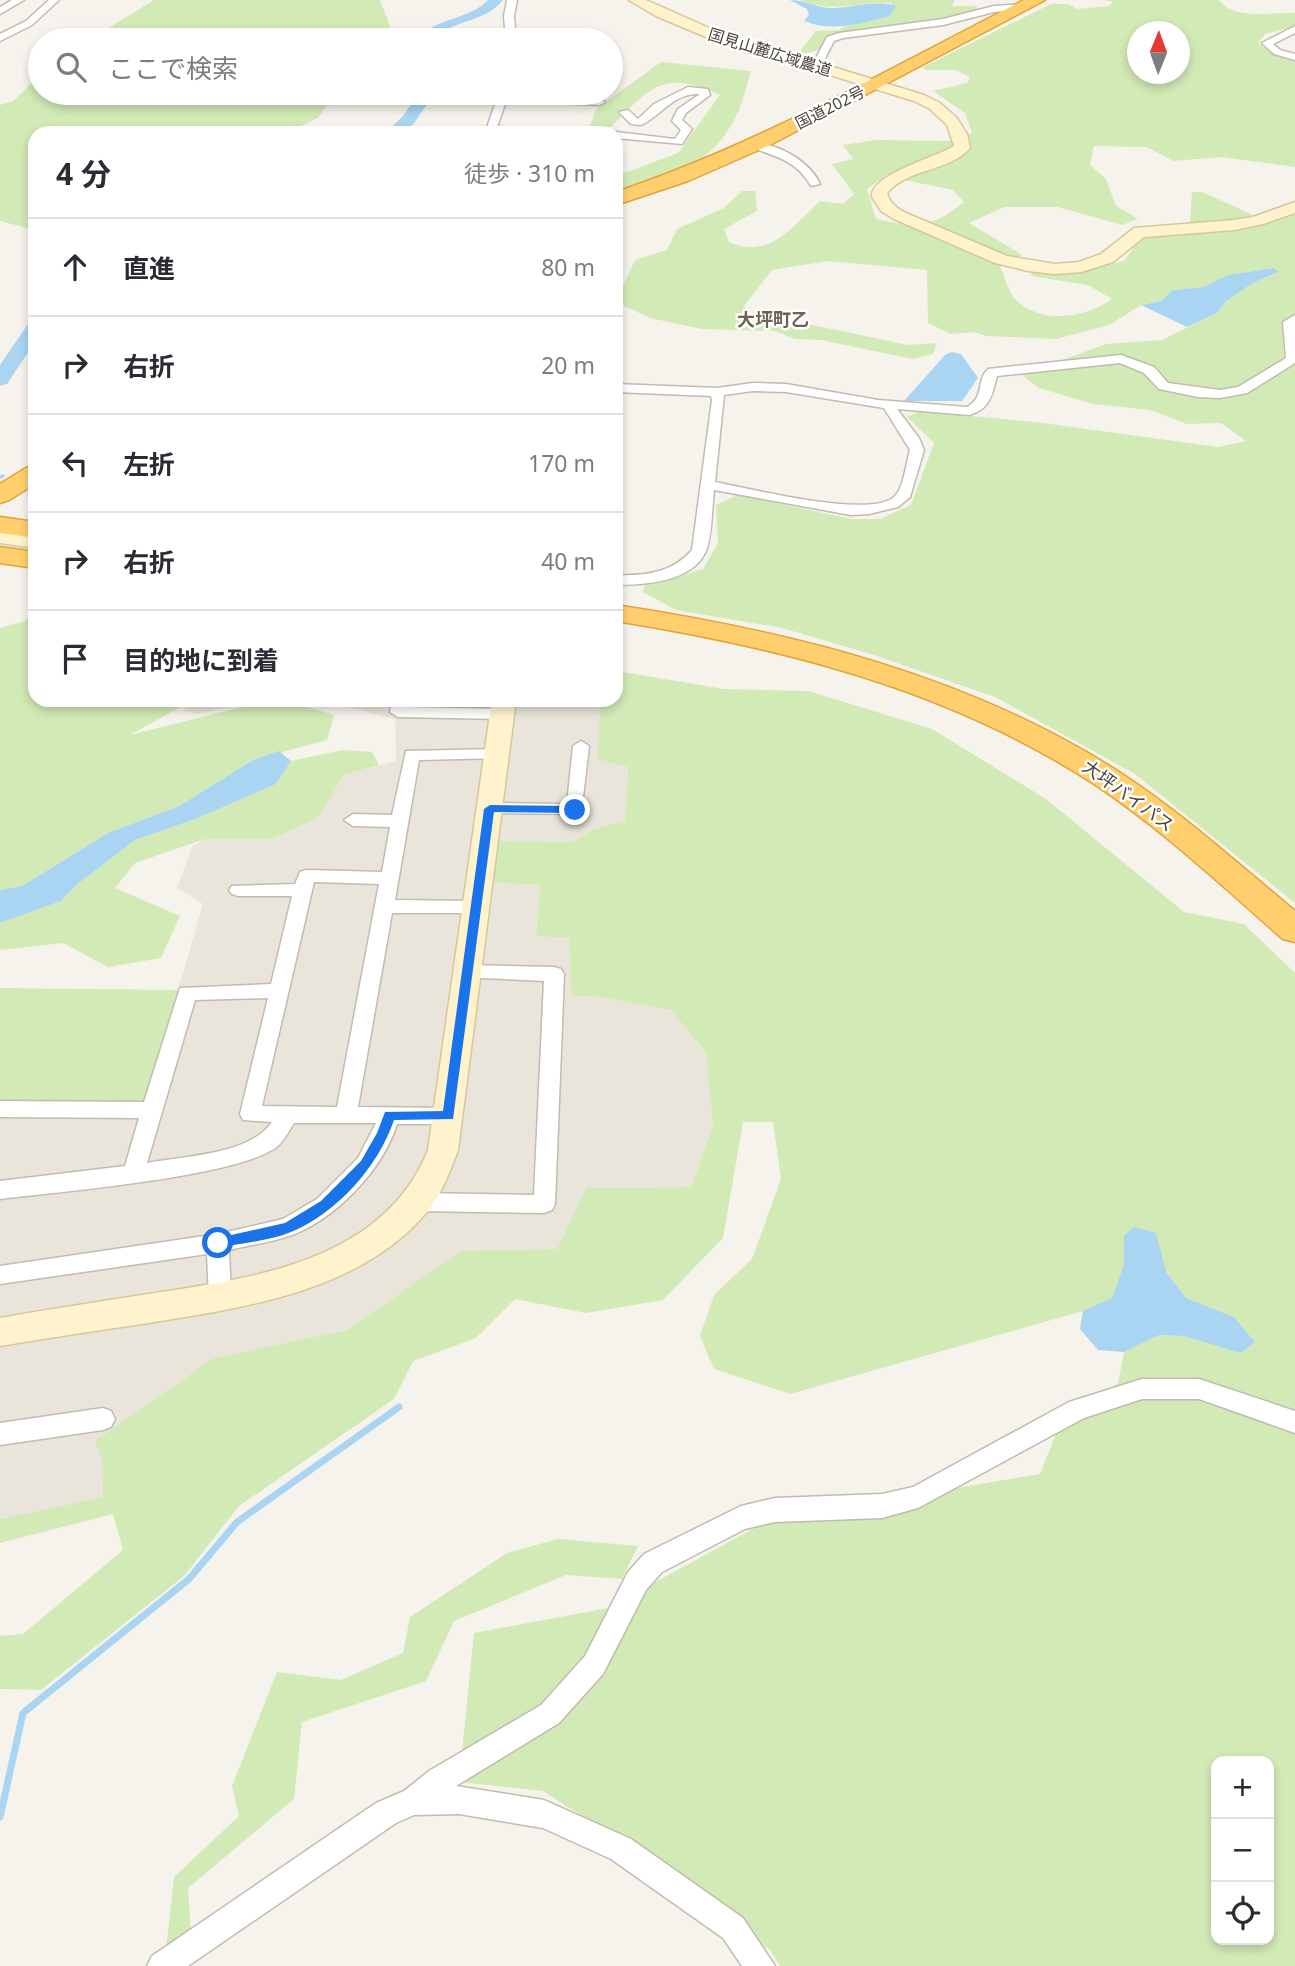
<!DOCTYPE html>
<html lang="ja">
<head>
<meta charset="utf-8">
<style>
  body { margin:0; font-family:"Noto Sans","Noto Sans JP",sans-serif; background:#f7f7f7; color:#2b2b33 }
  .controls { position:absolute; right:21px; bottom:21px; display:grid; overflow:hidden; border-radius:14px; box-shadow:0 4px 10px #0003 }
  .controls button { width:63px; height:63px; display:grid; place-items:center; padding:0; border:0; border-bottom:2px solid #e1e1e2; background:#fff; color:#2b2b33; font:35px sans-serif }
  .compass { position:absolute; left:1127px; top:21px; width:63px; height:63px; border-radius:50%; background:#fff; box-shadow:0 4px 10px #0003; rotate:1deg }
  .stop { position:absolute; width:21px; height:21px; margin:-16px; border:5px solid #1a73e8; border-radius:50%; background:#fff }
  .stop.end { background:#1a73e8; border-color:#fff; box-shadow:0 2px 7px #0008 }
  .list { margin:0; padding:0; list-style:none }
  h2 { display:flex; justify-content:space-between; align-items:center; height:91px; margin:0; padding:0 28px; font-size:30px }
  h2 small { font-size:23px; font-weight:400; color:#7c7c81 }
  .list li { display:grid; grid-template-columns:46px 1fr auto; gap:21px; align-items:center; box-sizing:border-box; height:98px; padding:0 28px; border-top:2px solid #e1e1e2 }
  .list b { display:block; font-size:26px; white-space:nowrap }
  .list em { font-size:23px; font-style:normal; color:#7c7c81 }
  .icon { flex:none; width:38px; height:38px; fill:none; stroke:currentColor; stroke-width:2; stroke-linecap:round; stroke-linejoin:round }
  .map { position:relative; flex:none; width:1295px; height:1966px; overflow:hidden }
  .search { position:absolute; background:#fff; box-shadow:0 4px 10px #0003; left:28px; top:28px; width:595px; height:77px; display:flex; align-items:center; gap:18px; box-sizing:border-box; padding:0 24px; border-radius:38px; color:#7c7c81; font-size:26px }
  .panel { position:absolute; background:#fff; box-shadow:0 4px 10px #0003; left:28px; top:126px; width:595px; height:581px; border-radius:21px }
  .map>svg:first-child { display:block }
</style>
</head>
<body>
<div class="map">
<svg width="1295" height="1966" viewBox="0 0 1295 1966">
  <rect width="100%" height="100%" fill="#f6f3ec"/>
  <g fill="#eae5da">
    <polygon points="197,700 261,700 198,714 182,711"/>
    <polygon points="321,700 601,700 602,711 628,766 625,820 593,830 572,842 498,841 489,882 540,885 536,935 569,938 571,996 600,997 671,1010 706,1054 713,1125 691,1187 586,1188 557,1249 461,1251 347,1330 214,1358 102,1460 103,1497 0,1519 0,1104 145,1105 203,904 177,888 192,847 205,839 274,839 318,818 344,775 396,761 395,719"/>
  </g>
  <g fill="#d2eab5" fill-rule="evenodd">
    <polygon points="154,0 380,0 393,34 386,40 89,40"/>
    <path d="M800,0H955L952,6H974L981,10L908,26L842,33L829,37L818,50L804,54L800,51L816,31L840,30L843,27L890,16L892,3C860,1 831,14 800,0Z"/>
    <path d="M1104,0H1219C1235,21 1272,12 1295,13V26L1265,34L1258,43L1272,53L1295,60V167L1221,157L1173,161L1147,147L1094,146L1090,165L1106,179L1116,206L1138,219L1122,225L1058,207H1004L969,223L1022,255L1000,266C1004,276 1009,293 1016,300C1042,325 1085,318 1112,299L1088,285L1031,276L1032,269L1079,272L1124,261C1146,230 1153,226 1190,224L1192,192H1202L1269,222L1295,214V903L1135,774L995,697L874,655L782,628L676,610L643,592L645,584L665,581L703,569L718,543L716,505L738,495L852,519H880L911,505L934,443L907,417L920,411L1043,423L1218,447L1246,441L1221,423L1187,424L1150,410L1093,404L1039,388L1022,375L1106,344L1162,340L1217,313L1226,301L1253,283L1278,273L1273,268L1229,275L1204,287L1173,290L1161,301L1141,305L1109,325L1056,339L987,336L974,332L951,334L928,323L927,270L828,261L772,270L744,306L755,321L798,322L908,345L937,343L933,354L913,359L821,340L795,339L775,331L702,329L650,318L616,302L635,260L667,250L677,229L724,208L742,191H755L757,211L724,229L729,242C770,260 792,227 820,201L843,204L854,194L832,164L853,159L843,145L877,140L947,141L972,133L965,113L933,91L967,83L970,77L955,70H926L923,67L1051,4H1068L1077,9L1109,6L1113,2ZM1138,32H1180V74H1138ZM885,176L953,190L964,202C930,229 917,228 876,219L867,189Z"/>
    <path d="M661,62L751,71C746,86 743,104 735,118C711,166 673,176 624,188L616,181V176L678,153L720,95C661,67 648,90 608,130L589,129L596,109Z"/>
    <polygon points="40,75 40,93 335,93 318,118 285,133 35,133 35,230 0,221 0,105 13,101"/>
    <polygon points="35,612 35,700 135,700 134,703 193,700 130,735 270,700 284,700 334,715 327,740 253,760 179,806 108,833 22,886 0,890 0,628 25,621"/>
    <path d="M616,671L724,689L808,691L932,729L1046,799L1184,912L1244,924L1295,973V1966H780L771,1951L640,1853L543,1791L459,1782L474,1633L608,1608L771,1519L1040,1474L1059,1426L1118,1383L1124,1352L1158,1335L1184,1336L1241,1352L1255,1342L1234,1317L1186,1298L1166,1272L1124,1236V1265L1112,1299L1083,1311L790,1394L714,1369L700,1336L714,1295L752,1259L781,1179L773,1122H743L723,1238L663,1300L586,1313L515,1299L476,1338L413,1361L394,1399L239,1506L184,1576L41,1690L0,1689V1636L23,1634L123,1550L113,1514L0,1543V1519L103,1497L102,1460L95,1441L214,1358L347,1330L461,1251L557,1249L586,1188L691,1187L713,1125L706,1053L671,1010L600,997L571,996L569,938L536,936L540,885L488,882L498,841L572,842L593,830L625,820L628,767L597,759L601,700H616ZM1216,1761H1269V1940H1216Z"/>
    <polygon points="343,750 372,752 379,765 344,775 318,818 273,839 205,839 135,863 115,888 180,916 161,958 108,967 63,943 0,950 0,923 61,901 75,886 135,840 198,818 276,784 291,761"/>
    <polygon points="0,988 178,990 145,1105 0,1104"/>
    <polygon points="558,1539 638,1546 622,1579 566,1575 454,1621 426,1681 302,1722 294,1799 188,1888 191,1934 166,1949 174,1877 239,1816 232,1786 277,1672 341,1680 403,1653 410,1617 507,1553"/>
  </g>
  <g fill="#a9d4f2">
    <path d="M790,0C806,0 818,9 835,8C854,7 878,0 896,6L890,16C861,23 833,33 804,21L809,15L807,9Z"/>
    <polygon points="1273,268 1279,272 1253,283 1226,301 1217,313 1187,327 1141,305 1161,301 1173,290 1204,287 1228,275"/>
    <polygon points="952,352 961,354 978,378 962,401 904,401 946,354"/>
    <polygon points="279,751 291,761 276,784 198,818 135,840 75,886 61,901 0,923 0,890 22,886 108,833 179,806 253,760"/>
    <polygon points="1134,1227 1156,1233 1166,1272 1186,1298 1234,1317 1255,1342 1241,1353 1184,1336 1159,1335 1124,1352 1098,1350 1080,1329 1083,1311 1112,1298 1124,1265 1124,1236"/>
  </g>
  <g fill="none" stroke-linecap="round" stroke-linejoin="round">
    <polyline stroke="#a9d4f2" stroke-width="3.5" points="0,477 3,476"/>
    <polyline stroke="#a9d4f2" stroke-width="7" points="0,1817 23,1713 189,1579 237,1522 399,1407"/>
    <g fill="#a9d4f2" fill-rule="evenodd">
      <path d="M488,0H503C484,24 451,19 433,40H418C436,16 468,21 488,0Z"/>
      <polygon points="419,93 435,93 414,123 403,133 386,133 402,117"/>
      <polygon points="35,322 35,342 7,384 0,386 0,365 28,324"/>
    </g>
    <defs>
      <g id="street">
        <polygon points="12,0 24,0 0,14 0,7"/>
        <polygon points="49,0 59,0 32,25 0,41 0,34 26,21"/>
        <polygon points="507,0 517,0 514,16 516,40 506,40 504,16"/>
        <polygon points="1025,4 1030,7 1028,9 994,12 943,25 843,38 834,41 822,64 814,68 809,65 815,60 827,37 839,33 943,19 994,6"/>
        <polygon points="1295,26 1295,33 1273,44 1280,50 1295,54 1295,60 1274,54 1262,43"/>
        <path d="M688,87L708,89L710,95L686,113L682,120L692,129L682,144L616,138V133H612L616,132L675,139L681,130L672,121L678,109L700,94C674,92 661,116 641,125L631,124L619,112L628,110L638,119L654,104Z"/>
        <polygon points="499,93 600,99 605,102 600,105 506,101 495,133 485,133"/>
        <path d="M749,143C775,141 810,161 820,184L811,186C797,161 776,156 749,147Z"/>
        <path d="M1295,315V363L1247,393L1220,398L1198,397L1159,389L1144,373L1120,363L997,376C992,394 991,409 969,415L897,409L919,438L924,450L910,497L898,507L869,514L851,515L714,490C712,507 712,537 706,551C693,582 644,585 616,585V575C645,576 672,573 692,550L712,400L711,396L616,392V384L717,388L753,383L786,384L878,400L967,407C985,397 976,380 988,369L1121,355L1154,367L1168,383L1220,390L1238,387L1286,358L1283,322ZM753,391L786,392L884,408L910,450C906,463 904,487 895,496C873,520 748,488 715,482L724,395Z"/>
        <polygon points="392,700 408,700 407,707 502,709 510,714 502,719 398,717 390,712"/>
        <polygon points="581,741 589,746 581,814 484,813 481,809 484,805 490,803 567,804 573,746"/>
        <path d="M497,749L503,750L505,754L503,758L419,760L395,900L475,901L482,902L484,907L482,912L475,913H392L358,1107L448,1108L455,1110L458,1116L455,1122L448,1124H397C383,1169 337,1218 292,1235C272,1242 250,1245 229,1250L231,1297L228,1304L220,1307L212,1304L209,1297L207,1254L0,1284V1266L218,1234L283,1219L317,1199L358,1158L376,1123H294C290,1129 285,1139 279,1145C244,1177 54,1192 0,1199V1181L125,1166L139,1118L0,1117V1101L144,1102L180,988L271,984L292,896H238L232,894L229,890L232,886L295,884L300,872L306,870L382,872L390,827L353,826L344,820L353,814L392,815L406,751ZM314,882L379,884L337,1107L262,1106ZM268,998L240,1114L243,1120L272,1122C250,1155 184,1156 147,1163L195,1000Z"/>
        <polygon points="468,965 554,967 561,969 564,974 555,1204 552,1210 544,1213 417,1211 409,1208 406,1202 409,1196 417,1193 534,1195 544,981 461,977 458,972 461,967"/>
        <polygon points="1142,1379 1199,1379 1295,1411 1295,1433 1199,1399 1142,1399 1084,1418 918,1508 882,1518 775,1522 745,1529 662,1572 646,1590 603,1674 559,1723 456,1786 544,1800 631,1839 743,1918 775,1966 742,1966 723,1938 611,1859 543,1828 459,1814 414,1815 396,1823 188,1966 147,1966 152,1956 376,1803 404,1791 429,1771 541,1705 585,1656 628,1572 644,1554 741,1506 775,1498 882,1494 913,1487 1069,1402"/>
        <polygon points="103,1408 111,1411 115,1419 111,1427 103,1430 0,1445 0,1423"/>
      </g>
      <g id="secondary">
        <path d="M629,0H646L716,31L924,95L940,103L957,118L967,134L970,148C949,172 908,168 887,193C890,204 897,208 906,213L1007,256L1055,264L1079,262L1101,254L1134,228L1234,220L1253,217L1295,202V213L1263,224L1234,230L1144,237L1113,262L1081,272L1055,274L1028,271L995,263L894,219L881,211L872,197C869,175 937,157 954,146L947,125L930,109L914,101L706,37L656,16Z"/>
        <polygon points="0,531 35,536 35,548 0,543"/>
        <path d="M492,700H516L458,1150C450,1171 442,1194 427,1212C359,1293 241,1308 142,1324C94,1331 47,1338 0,1346V1318C49,1309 99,1302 148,1294C253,1278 383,1262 428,1150Z"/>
      </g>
      <g id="highway">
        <path d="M1024,0H1045L770,145L688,181L616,205V192C759,144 891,68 1024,0Z"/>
        <polygon points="35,465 35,484 9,500 0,503 0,484 26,468"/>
        <polygon points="0,517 35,522 35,538 0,533"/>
        <polygon points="0,547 35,552 35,568 0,563"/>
        <path d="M616,605C791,632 965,674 1116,770C1180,811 1237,863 1295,911V942L1283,939C1222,886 1162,829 1094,784C950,690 784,648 616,621Z"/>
      </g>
    </defs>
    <use href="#street" stroke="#c2bbae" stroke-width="3"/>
    <use href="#secondary" stroke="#d6c79b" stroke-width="3"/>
    <use href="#highway" stroke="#e0a43c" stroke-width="3"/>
    <use href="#street" fill="#fff" fill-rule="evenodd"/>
    <use href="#secondary" fill="#fff3cd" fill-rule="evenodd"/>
    <use href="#highway" fill="#ffcf6e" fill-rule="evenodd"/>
  </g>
  <path fill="#1a73e8" d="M490,805L575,806L581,810L575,813L494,812L453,1119L394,1120C378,1167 337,1213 291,1232C269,1241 241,1243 218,1248L213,1247V1239L285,1223L321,1201L361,1161L377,1133L385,1112L443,1111L484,809Z"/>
  <g text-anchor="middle" stroke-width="5" stroke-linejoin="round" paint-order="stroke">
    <g font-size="16" fill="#4b4439" stroke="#fff">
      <text transform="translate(770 52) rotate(17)" y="6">国見山麓広域農道</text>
      <text transform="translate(830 107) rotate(-27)" y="6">国道202号</text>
    </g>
    <g font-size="18" font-weight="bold" fill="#6e6250" stroke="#fff">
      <text x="773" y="326">大坪町乙</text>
    </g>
    <g font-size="18" fill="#4b4439" stroke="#fff">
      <text transform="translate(1128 796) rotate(36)" y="6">大坪バイパス</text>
    </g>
  </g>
</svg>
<div class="controls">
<button>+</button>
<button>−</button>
<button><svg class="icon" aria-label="locate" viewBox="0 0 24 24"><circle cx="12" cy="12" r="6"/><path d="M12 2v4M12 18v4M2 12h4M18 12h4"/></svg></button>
</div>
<svg class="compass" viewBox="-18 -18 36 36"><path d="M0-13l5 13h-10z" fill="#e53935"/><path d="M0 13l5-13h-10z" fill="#7c7c81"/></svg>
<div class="stop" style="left:218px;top:1243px"></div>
<div class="stop end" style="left:575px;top:810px"></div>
<div class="search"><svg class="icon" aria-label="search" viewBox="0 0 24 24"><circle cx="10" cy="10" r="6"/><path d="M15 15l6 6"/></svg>ここで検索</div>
<section class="panel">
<h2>4 分<small>徒歩 · 310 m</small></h2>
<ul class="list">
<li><svg class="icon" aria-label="ahead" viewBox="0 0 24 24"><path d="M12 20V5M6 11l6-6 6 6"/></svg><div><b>直進</b></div><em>80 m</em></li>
<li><svg class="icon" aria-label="right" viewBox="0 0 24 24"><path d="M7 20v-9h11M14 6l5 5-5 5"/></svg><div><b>右折</b></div><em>20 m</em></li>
<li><svg class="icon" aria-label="left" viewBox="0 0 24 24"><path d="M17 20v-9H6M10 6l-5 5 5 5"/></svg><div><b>左折</b></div><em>170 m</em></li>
<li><svg class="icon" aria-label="right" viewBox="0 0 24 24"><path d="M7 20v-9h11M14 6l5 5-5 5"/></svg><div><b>右折</b></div><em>40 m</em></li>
<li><svg class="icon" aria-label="arrive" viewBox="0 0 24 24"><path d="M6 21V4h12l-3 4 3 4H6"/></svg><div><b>目的地に到着</b></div></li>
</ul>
</section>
</div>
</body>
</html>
